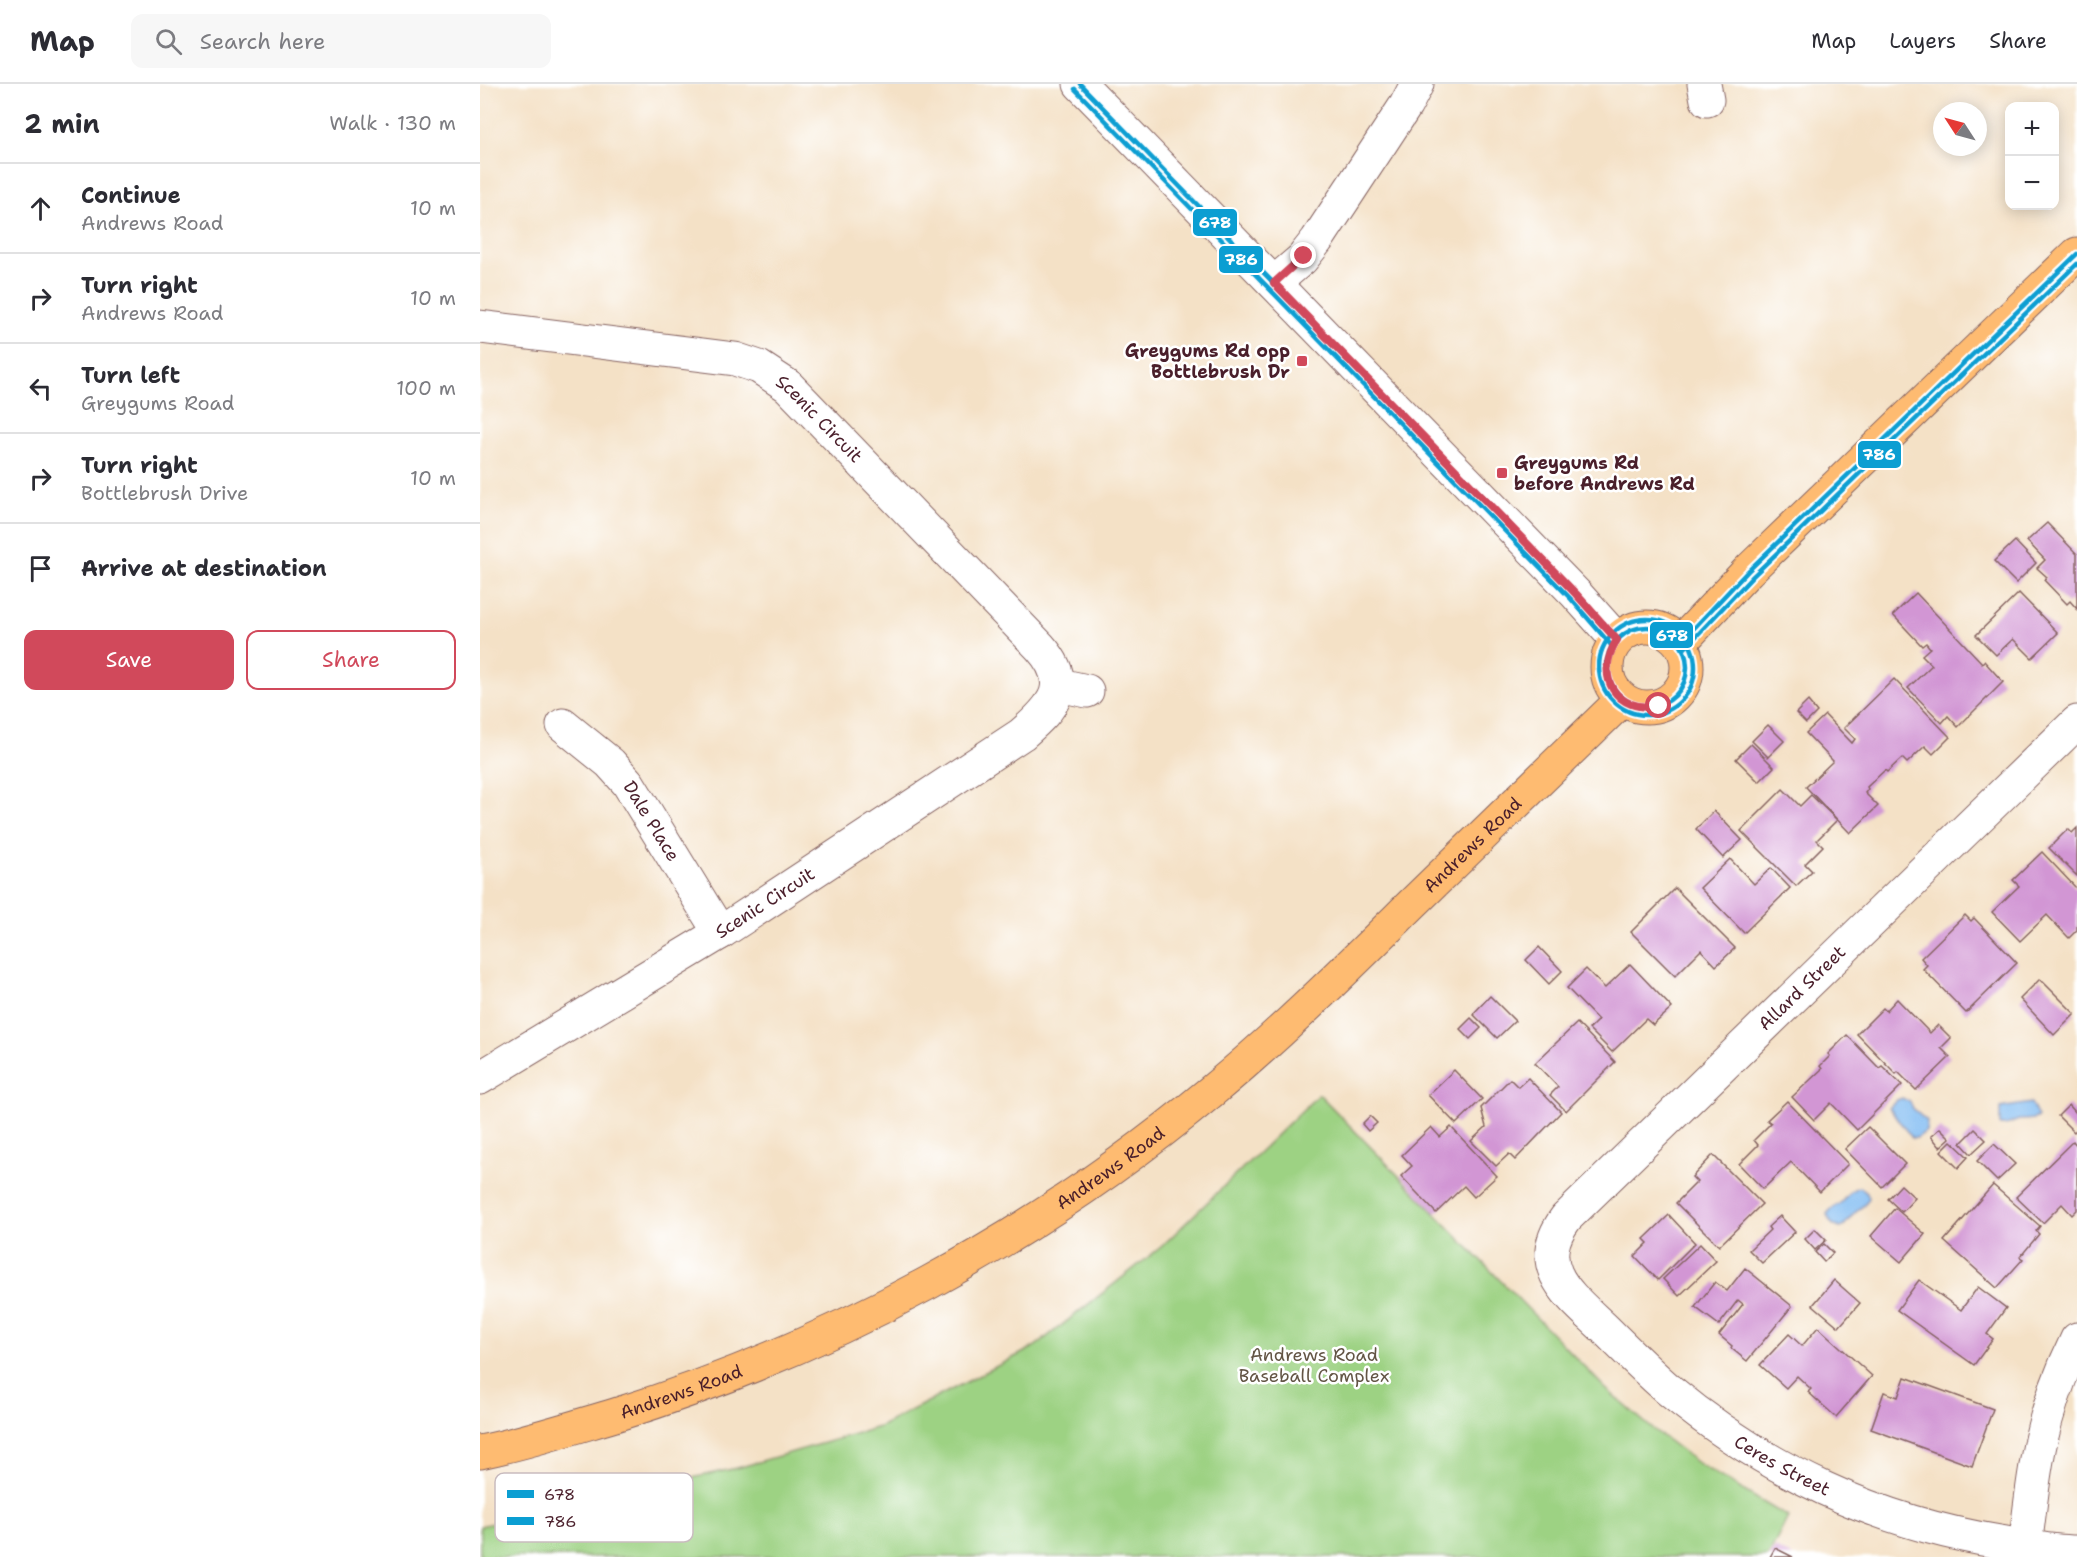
<!DOCTYPE html>
<html lang="en">
<head>
<meta charset="utf-8">
<style>
  body { margin:0; font-family:"Shantell Sans",sans-serif; background:#f7f7f7; color:#2b2b33 }
  .controls { position:absolute; right:18px; top:18px; display:grid; overflow:hidden; border-radius:12px; box-shadow:0 3px 15px #0003 }
  .controls button { width:54px; height:54px; display:grid; place-items:center; padding:0; border:0; border-bottom:2px solid #e1e1e2; background:#fff; color:#2b2b33; font:30px sans-serif }
  .compass { position:absolute; left:1453px; top:18px; width:54px; height:54px; border-radius:50%; background:#fff; box-shadow:0 3px 15px #0003; rotate:306deg }
  .stop { position:absolute; width:18px; height:18px; margin:-14px; border:4px solid #d1495b; border-radius:50%; background:#fff }
  .stop.end { background:#d1495b; border-color:#fff; box-shadow:0 2px 6px #0008 }
  .list { margin:0; padding:0; list-style:none }
  h2 { display:flex; justify-content:space-between; align-items:center; height:78px; margin:0; padding:0 24px; font-size:26px }
  h2 small { font-size:20px; font-weight:400; color:#7c7c81 }
  .list li { display:grid; grid-template-columns:39px 1fr auto; gap:18px; align-items:center; box-sizing:border-box; height:90px; padding:0 24px; border-top:2px solid #e1e1e2 }
  .list b { display:block; font-size:22px; white-space:nowrap }
  .list p { margin:0; font-size:20px; white-space:nowrap; color:#7c7c81 }
  .list em { font-size:20px; font-style:normal; color:#7c7c81 }
  .actions { display:flex; gap:12px; padding:18px 24px }
  .actions a { flex:1; padding:14px 0; border:2px solid #d1495b; border-radius:12px; text-align:center; font-size:21px; color:#d1495b }
  .actions .main { background:#d1495b; color:#fff }
  .icon { flex:none; width:33px; height:33px; fill:none; stroke:currentColor; stroke-width:2; stroke-linecap:round; stroke-linejoin:round }
  .map { position:relative; flex:none; width:1597px; height:1473px; overflow:hidden }
  header { display:flex; align-items:center; gap:36px; box-sizing:border-box; height:84px; padding:0 30px; background:#fff; border-bottom:2px solid #e1e1e2 }
  header strong { font-size:28px }
  nav { display:flex; gap:33px; margin-inline-start:auto; font-size:21px }
  .search { width:420px; height:54px; background:#f7f7f7; display:flex; align-items:center; gap:15px; box-sizing:border-box; padding:0 21px; border-radius:12px; color:#7c7c81; font-size:22px }
  main { display:flex }
  aside { flex:1; background:#fff }
  .map>svg:first-child { display:block }
</style>
</head>
<body>
<header>
<strong>Map</strong>
<div class="search"><svg class="icon" aria-label="search" viewBox="0 0 24 24"><circle cx="10" cy="10" r="6"/><path d="M15 15l6 6"/></svg>Search here</div>
<nav><a>Map</a><a>Layers</a><a>Share</a></nav>
</header>
<main>
<aside>
<h2>2 min<small>Walk · 130 m</small></h2>
<ul class="list">
<li><svg class="icon" aria-label="ahead" viewBox="0 0 24 24"><path d="M12 20V5M6 11l6-6 6 6"/></svg><div><b>Continue</b><p>Andrews Road</p></div><em>10 m</em></li>
<li><svg class="icon" aria-label="right" viewBox="0 0 24 24"><path d="M7 20v-9h11M14 6l5 5-5 5"/></svg><div><b>Turn right</b><p>Andrews Road</p></div><em>10 m</em></li>
<li><svg class="icon" aria-label="left" viewBox="0 0 24 24"><path d="M17 20v-9H6M10 6l-5 5 5 5"/></svg><div><b>Turn left</b><p>Greygums Road</p></div><em>100 m</em></li>
<li><svg class="icon" aria-label="right" viewBox="0 0 24 24"><path d="M7 20v-9h11M14 6l5 5-5 5"/></svg><div><b>Turn right</b><p>Bottlebrush Drive</p></div><em>10 m</em></li>
<li><svg class="icon" aria-label="arrive" viewBox="0 0 24 24"><path d="M6 21V4h12l-3 4 3 4H6"/></svg><div><b>Arrive at destination</b></div></li>
</ul>
<div class="actions"><a class="main">Save</a><a>Share</a></div>
</aside>
<div class="map">
<svg width="1597" height="1473" viewBox="0 0 1597 1473">
  <rect width="100%" height="100%" fill="#fff"/>
  <filter id="ink" filterUnits="userSpaceOnUse"><feTurbulence type="fractalNoise" baseFrequency=".0167" numOctaves="2"/><feDisplacementMap in="SourceGraphic" scale="12" xChannelSelector="R" yChannelSelector="G"/><feConvolveMatrix kernelMatrix="1 2 1 2 8 2 1 2 1" color-interpolation-filters="sRGB"/></filter>
  <filter id="wash" filterUnits="userSpaceOnUse"><feTurbulence type="fractalNoise" baseFrequency=".008" numOctaves="4" result="noise"/><feDisplacementMap in="SourceGraphic" scale="24" xChannelSelector="R" yChannelSelector="G"/><feGaussianBlur stdDeviation="1.35" result="paint"/><feColorMatrix in="noise" values="0 0 0 0 0 0 0 0 0 0 0 0 0 0 0 0 0 1.4 0 .05"/><feComposite in="paint" operator="in"/></filter>
  <g filter="url(#wash)">
    <rect width="100%" height="100%" fill="#f4e1c6"/>
    <polygon fill="#9dd283" stroke="#747857" stroke-width="1.5" points="839,1010 1125,1304 1169,1342 1219,1380 1308,1433 1288,1473 0,1473 0,1442 261,1383 399,1343 554,1263 681,1163"/>
    <g fill="#80bbf2" stroke="#656d8e" stroke-width="1.5">
      <polygon points="1422,1014 1430,1018 1434,1026 1447,1037 1446,1047 1437,1054 1432,1054 1409,1024 1417,1016"/>
      <path d="M1551,1019L1558,1033C1551,1037 1547,1035 1539,1036C1532,1038 1527,1043 1520,1041V1024Z"/>
      <path d="M1379,1103C1399,1115 1384,1119 1375,1129C1369,1134 1367,1140 1361,1144C1352,1142 1350,1138 1347,1130C1351,1124 1353,1124 1359,1120C1367,1114 1368,1106 1379,1103Z"/>
    </g>
    <g id="blocks">
      <g fill="#d296d4">
        <polygon points="1567,439 1597,470 1597,525 1590,517 1587,520 1564,496 1567,493 1557,484 1565,476 1547,457"/>
        <polygon points="1535,457 1556,479 1536,499 1514,477"/>
        <polygon points="1436,509 1502,579 1504,577 1523,598 1478,643 1468,632 1462,639 1428,604 1452,581 1442,571 1450,564 1446,559 1442,562 1413,531"/>
        <polygon points="1539,509 1578,549 1552,574 1533,555 1516,571 1496,551"/>
        <polygon points="1414,595 1470,653 1453,670 1445,662 1427,679 1422,674 1407,688 1405,686 1387,703 1388,705 1385,709 1398,722 1370,749 1326,703 1353,677 1326,649 1345,631 1372,659 1375,655 1364,644"/>
        <polygon points="1328,617 1337,628 1326,639 1316,629"/>
        <polygon points="1288,641 1304,657 1288,673 1272,657"/>
        <polygon points="1271,660 1294,683 1279,698 1256,675"/>
        <polygon points="1303,705 1320,722 1331,711 1357,736 1337,756 1343,762 1325,780 1332,787 1316,802 1261,747"/>
        <polygon points="1234,727 1262,756 1243,774 1216,745"/>
        <polygon points="1597,744 1597,792 1569,764 1588,745 1592,749"/>
        <polygon points="1562,768 1597,805 1597,846 1589,854 1567,831 1540,857 1512,828 1539,802 1533,796"/>
        <polygon points="1250,775 1274,800 1291,784 1310,804 1264,849 1220,804"/>
        <polygon points="1195,804 1255,864 1236,882 1221,866 1195,892 1151,848"/>
        <polygon points="1485,831 1491,837 1494,834 1537,879 1486,929 1443,885 1447,881 1441,874"/>
        <polygon points="1059,863 1082,887 1069,900 1046,876"/>
        <polygon points="1150,880 1192,924 1173,941 1166,935 1132,968 1109,945 1118,936 1087,904 1106,885 1125,904"/>
        <polygon points="1560,895 1595,930 1574,951 1540,915"/>
        <polygon points="1010,912 1035,937 1017,954 993,930"/>
        <polygon points="1417,915 1450,949 1458,941 1471,954 1461,964 1470,973 1436,1006 1418,988 1416,990 1377,950 1403,924 1406,927"/>
        <polygon points="991,934 1001,944 990,955 980,945"/>
        <polygon points="1097,939 1135,978 1086,1027 1070,1011 1078,1003 1055,979"/>
        <polygon points="1367,951 1399,984 1402,982 1422,1001 1377,1046 1351,1019 1334,1036 1312,1013 1342,985 1340,982 1350,972 1348,970"/>
        <polygon points="974,986 1002,1015 976,1040 948,1011"/>
        <polygon points="1048,994 1081,1028 1035,1076 1029,1070 1016,1082 991,1057 1006,1043 1001,1024 1030,995 1038,1003"/>
        <polygon points="1307,1017 1368,1080 1340,1108 1311,1078 1283,1105 1259,1080 1278,1061 1274,1056 1291,1039 1287,1036"/>
        <polygon points="1589,1021 1597,1030 1597,1045 1594,1048 1578,1032"/>
        <polygon points="890,1032 897,1039 888,1047 882,1040"/>
        <polygon points="951,1043 960,1053 971,1043 1017,1092 994,1113 984,1102 956,1129 921,1092 932,1082 922,1071"/>
        <polygon points="1388,1043 1425,1080 1402,1103 1365,1065"/>
        <polygon points="1460,1044 1470,1054 1460,1063 1451,1052"/>
        <polygon points="1495,1045 1506,1056 1491,1070 1481,1059"/>
        <polygon points="1471,1057 1488,1073 1478,1084 1461,1067"/>
        <polygon points="1593,1057 1597,1062 1597,1126 1592,1131 1582,1120 1563,1139 1536,1113"/>
        <polygon points="1514,1060 1535,1080 1517,1097 1497,1077"/>
        <polygon points="1233,1071 1282,1120 1239,1162 1196,1119 1217,1098 1212,1093"/>
        <polygon points="1421,1101 1435,1114 1422,1128 1408,1115"/>
        <polygon points="1513,1101 1560,1142 1556,1147 1559,1150 1540,1173 1543,1175 1517,1204 1464,1157"/>
        <polygon points="1415,1124 1445,1150 1421,1178 1391,1152"/>
        <polygon points="1189,1131 1215,1159 1178,1196 1155,1172 1168,1159 1164,1155"/>
        <polygon points="1300,1132 1315,1148 1282,1179 1269,1166 1290,1146 1288,1143"/>
        <polygon points="1335,1145 1346,1156 1335,1166 1325,1155"/>
        <polygon points="1220,1160 1236,1177 1199,1212 1183,1195"/>
        <polygon points="1344,1160 1353,1169 1344,1178 1335,1168"/>
        <polygon points="1265,1184 1312,1222 1267,1277 1251,1264 1252,1262 1239,1251 1263,1220 1258,1216 1239,1241 1215,1223 1235,1198 1247,1207"/>
        <polygon points="1354,1196 1380,1219 1359,1243 1333,1221"/>
        <polygon points="1439,1196 1481,1226 1498,1203 1526,1224 1507,1250 1513,1255 1494,1281 1417,1226"/>
        <polygon points="1338,1243 1392,1292 1356,1333 1328,1308 1331,1305 1317,1292 1306,1304 1280,1281 1309,1250 1322,1262"/>
        <polygon points="1425,1293 1513,1325 1492,1382 1391,1345 1404,1308 1418,1313"/>
        <polygon points="1295,1464 1313,1473 1290,1473"/>
      </g>
    </g>
  </g>
  <g filter="url(#ink)">
    <use href="#blocks" fill-opacity="0" stroke="#866361" stroke-width="1.5"/>
    <g fill="none" stroke-linecap="round" stroke-linejoin="round">
      <defs>
        <g id="minor">
          <polyline points="600,0 1096,510 1137,556"/>
          <polyline points="1224,0 1227,16"/>
          <polyline points="794,199 822,175 837,156 926,21 937,0"/>
          <path id="s1" d="M0,243L255,275L279,283L308,302L560,563C594,601 574,622 542,650L240,849L0,994"/>
          <polyline points="579,601 607,607"/>
          <path id="s2" d="M1597,638L1086,1134C1049,1184 1092,1213 1126,1246C1147,1267 1167,1287 1189,1306C1284,1385 1398,1439 1520,1458C1545,1462 1572,1468 1597,1468"/>
          <path id="s3" d="M83,641L130,679L148,699L240,849"/>
          <path d="M1545,1462C1550,1427 1553,1390 1561,1356C1569,1320 1581,1288 1597,1255"/>
        </g>
        <g id="major">
          <circle cx="1167" cy="583" r="40"/>
          <polyline points="1200,559 1268,487 1597,170"/>
          <path id="s4" d="M0,1368C45,1359 91,1344 135,1331C353,1263 557,1153 733,1006C803,948 867,884 932,820C1002,752 1072,684 1142,616"/>
        </g>
      </defs>
      <use href="#minor" stroke="#866361" stroke-width="35"/>
      <use href="#major" stroke="#866361" stroke-width="35"/>
      <use href="#minor" stroke="#fff" stroke-width="33"/>
      <use href="#major" stroke="#febb71" stroke-width="33"/>
      <defs>
        <g id="bus-1">
          <polyline points="600,0 1096,510 1137,556"/>
          <circle cx="1167" cy="583" r="40"/>
          <polyline points="1200,559 1268,487 1597,170"/>
        </g>
        <g id="bus-2">
          <polyline points="595,5 1091,515 1131,561"/>
          <circle cx="1167" cy="583" r="48"/>
          <polyline points="1205,564 1273,492 1597,180"/>
        </g>
      </defs>
      <use href="#bus-1" stroke="#fff" stroke-width="9"/>
      <use href="#bus-2" stroke="#fff" stroke-width="9"/>
      <use href="#bus-1" stroke="#0b9ed2" stroke-width="4.5"/>
      <use href="#bus-2" stroke="#0b9ed2" stroke-width="4.5"/>
    </g>
  </g>
  <g fill="none" stroke-linecap="round" stroke-linejoin="round" filter="url(#ink)">
    <path stroke="#d1495b" stroke-width="8" d="M824,172L794,199L1096,510L1137,556C1114,592 1135,629 1179,622"/>
  </g>
  <g fill="#d1495b" stroke="#fff" stroke-width="2">
    <rect x="816" y="271" width="12" height="12" rx="3"/>
    <rect x="1016" y="383" width="12" height="12" rx="3"/>
  </g>
  <g text-anchor="middle" stroke-width="5" stroke-linejoin="round" paint-order="stroke">
    <g font-size="18" font-weight="bold" fill="#4a1f2b" stroke="#fff" text-anchor="end">
      <text x="810" y="273">Greygums Rd opp<tspan x="810" dy="21">Bottlebrush Dr</tspan></text>
      <text x="1034" y="385" text-anchor="start">Greygums Rd<tspan x="1034" dy="21">before Andrews Rd</tspan></text>
    </g>
    <g font-size="18" fill="#4a1f2b" stroke="#fff">
      <text dy="6" stroke="none"><textPath href="#s1" startOffset="362">Scenic Circuit</textPath></text>
      <text dy="6" stroke="none"><textPath href="#s3" startOffset="132">Dale Place</textPath></text>
      <text dy="6" stroke="none"><textPath href="#s4" startOffset="1182">Andrews Road</textPath></text>
      <text transform="translate(285 819) rotate(-33)" y="6">Scenic Circuit</text>
      <text transform="translate(1322 904) rotate(-44)" y="6">Allard Street</text>
      <text dy="6" stroke="none"><textPath href="#s4" startOffset="696">Andrews Road</textPath></text>
      <text dy="6" stroke="none"><textPath href="#s4" startOffset="210">Andrews Road</textPath></text>
      <text dy="6" stroke="none"><textPath href="#s2" startOffset="1071">Ceres Street</textPath></text>
    </g>
    <g font-size="18" fill="#635545" stroke="#fff">
      <text x="834" y="1277">Andrews Road<tspan x="834" dy="21">Baseball Complex</tspan></text>
    </g>
  </g>
  <rect x="15" y="1389" width="198" height="69" rx="9" fill="#fff" stroke="#c9bcbf" stroke-width="1.5"/>
  <rect x="27" y="1406" width="27" height="8" fill="#0b9ed2"/>
  <rect x="27" y="1433" width="27" height="8" fill="#0b9ed2"/>
  <g font-size="16" fill="#4a1f2b">
    <text x="64" y="1416">678</text>
    <text x="64" y="1443">786</text>
  </g>
  <g stroke="#fff" stroke-width="2">
    <rect x="712" y="124" width="46" height="29" rx="6" fill="#0b9ed2"/>
    <rect x="738" y="161" width="46" height="29" rx="6" fill="#0b9ed2"/>
    <rect x="1377" y="356" width="45" height="29" rx="6" fill="#0b9ed2"/>
    <rect x="1169" y="537" width="45" height="28" rx="6" fill="#0b9ed2"/>
  </g>
  <g font-size="16" text-anchor="middle" font-weight="bold" fill="#fff">
    <text x="735" y="144">678</text>
    <text x="761" y="181">786</text>
    <text x="1399" y="376">786</text>
    <text x="1192" y="557">678</text>
  </g>
</svg>
<div class="controls">
<button>+</button>
<button>−</button>
</div>
<svg class="compass" viewBox="-18 -18 36 36"><path d="M0-13l5 13h-10z" fill="#e53935"/><path d="M0 13l5-13h-10z" fill="#7c7c81"/></svg>
<div class="stop" style="left:1179px;top:622px"></div>
<div class="stop end" style="left:824px;top:172px"></div>
</div>
</main>
</body>
</html>
